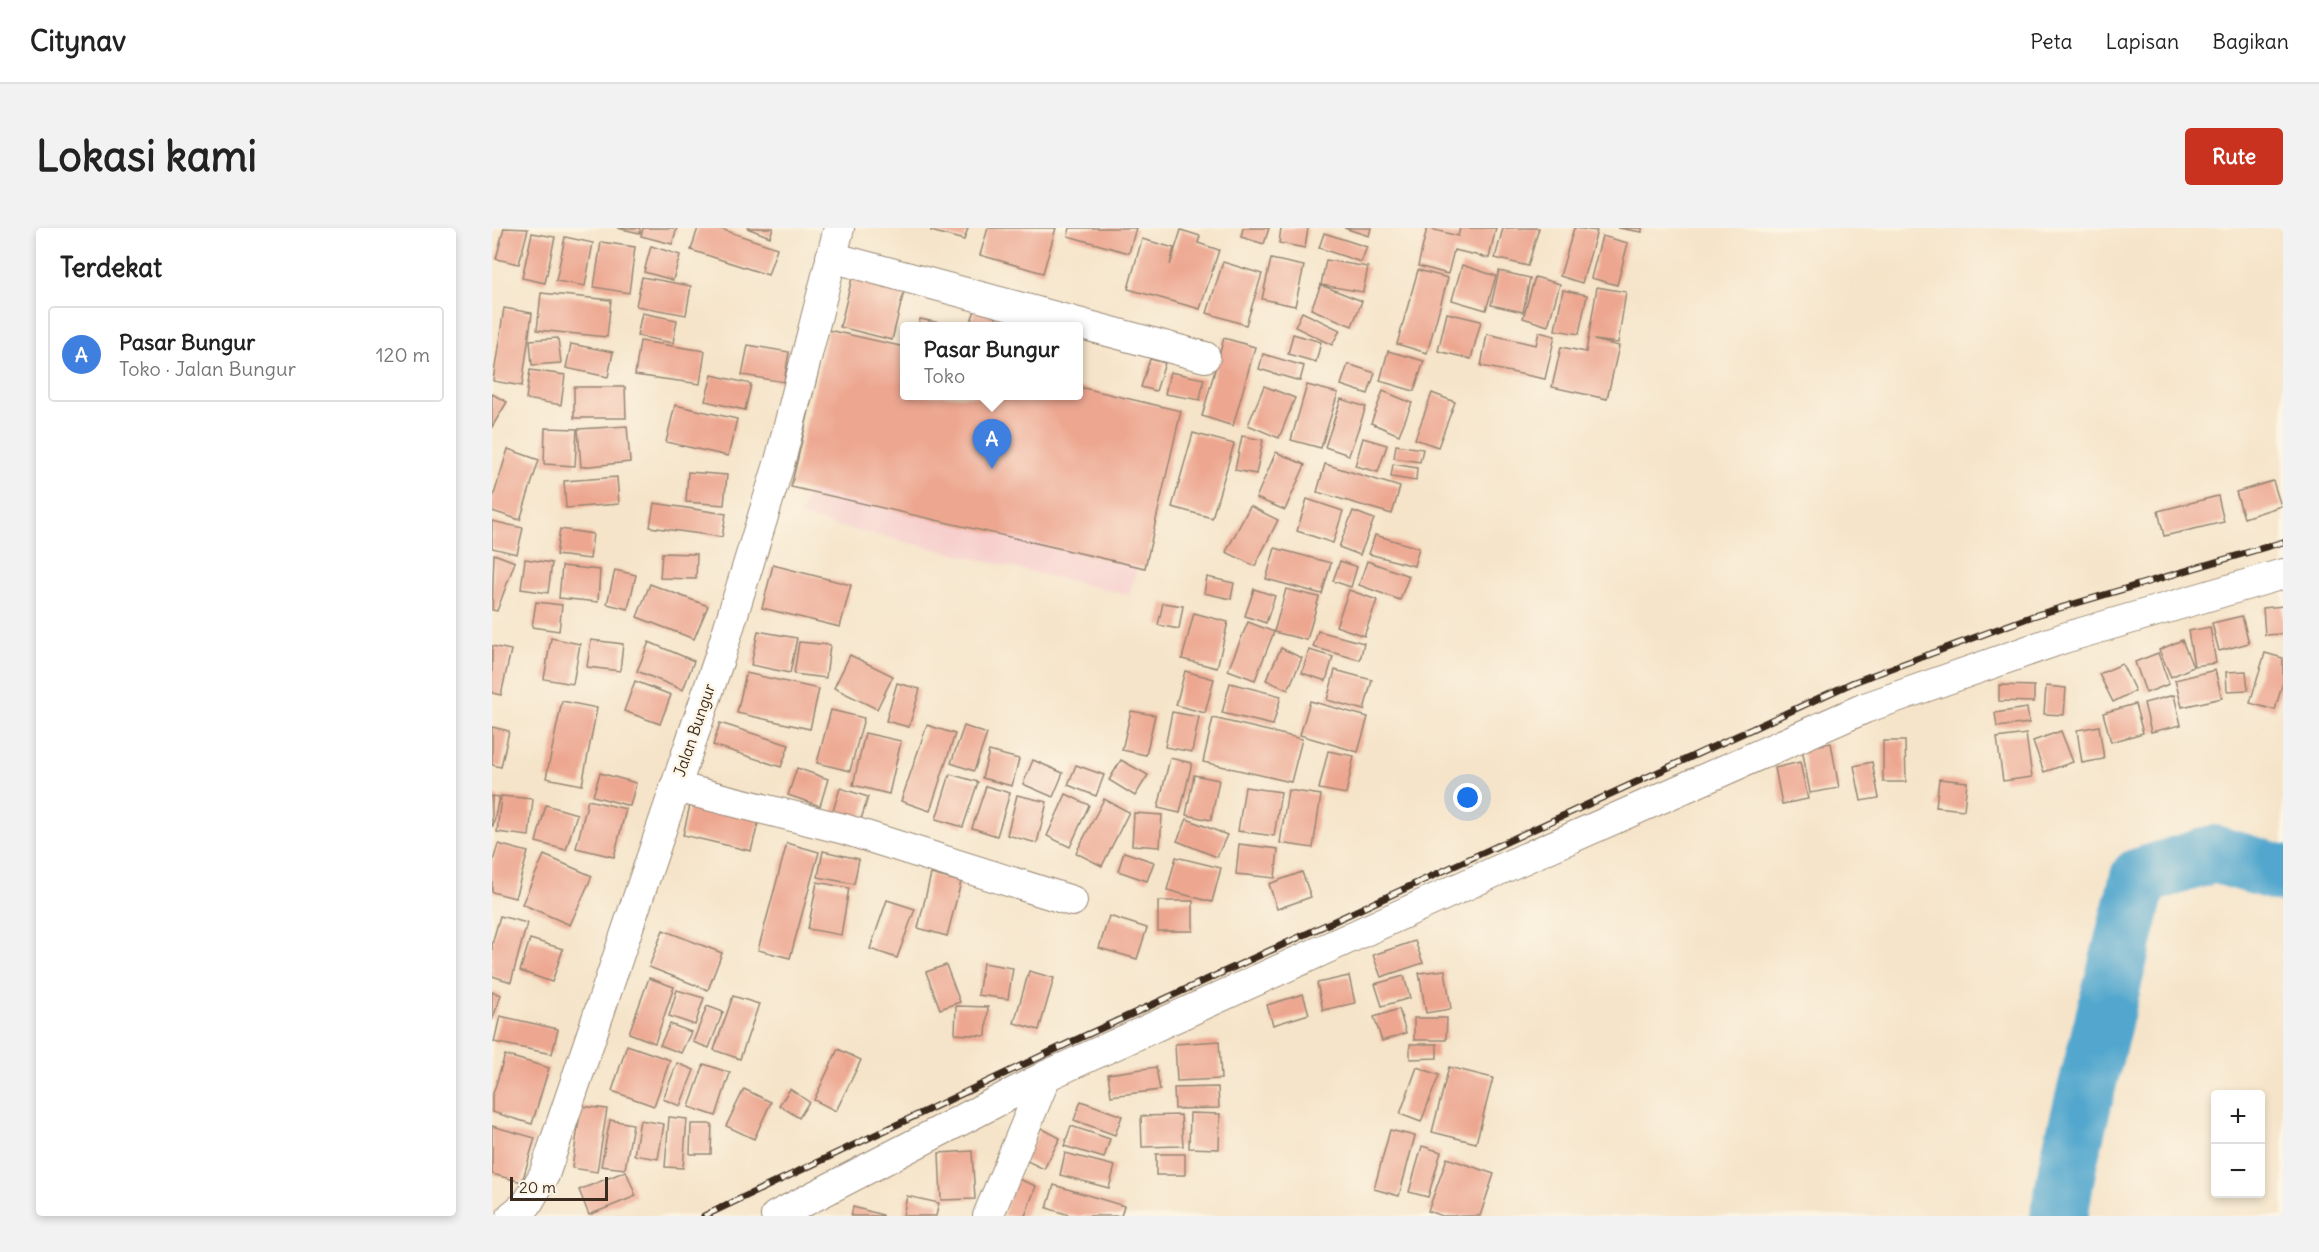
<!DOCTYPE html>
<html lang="id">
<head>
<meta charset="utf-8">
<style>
  body { margin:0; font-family:Delius,sans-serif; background:#f2f2f2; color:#222 }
  .controls { position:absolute; right:18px; bottom:18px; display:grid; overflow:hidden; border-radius:6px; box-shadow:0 3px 9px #0003 }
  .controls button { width:54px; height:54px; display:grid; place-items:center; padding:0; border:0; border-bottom:2px solid #e0e0e0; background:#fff; color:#222; font:30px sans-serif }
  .scale { position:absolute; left:18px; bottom:15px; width:98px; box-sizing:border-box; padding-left:6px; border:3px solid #3b2a1e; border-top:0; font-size:16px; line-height:21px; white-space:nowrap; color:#3b2a1e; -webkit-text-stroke:4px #fcf5e5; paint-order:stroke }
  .you { position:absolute; left:976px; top:570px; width:21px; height:21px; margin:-15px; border:4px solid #fff; border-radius:50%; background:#1a73e8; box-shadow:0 0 0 9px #1a73e833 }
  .badge { display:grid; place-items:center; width:39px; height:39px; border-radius:50%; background:#c8321e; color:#fff; font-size:20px; font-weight:700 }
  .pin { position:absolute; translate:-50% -50px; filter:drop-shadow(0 2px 3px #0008) }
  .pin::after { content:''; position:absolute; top:32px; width:21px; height:18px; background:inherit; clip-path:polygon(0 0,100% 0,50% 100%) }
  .popup { position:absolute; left:408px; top:94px; width:183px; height:78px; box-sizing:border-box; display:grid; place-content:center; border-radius:6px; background:#fff; filter:drop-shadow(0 2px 4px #0005); font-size:20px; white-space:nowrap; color:#767676 }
  .popup b { font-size:22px; color:#222 }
  .popup::after { content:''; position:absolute; left:50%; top:100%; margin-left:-12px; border:12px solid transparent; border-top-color:#fff }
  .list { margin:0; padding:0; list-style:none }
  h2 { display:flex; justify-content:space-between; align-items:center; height:78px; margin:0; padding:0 24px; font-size:26px }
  h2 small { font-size:20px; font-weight:400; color:#767676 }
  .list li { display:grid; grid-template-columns:39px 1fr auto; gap:18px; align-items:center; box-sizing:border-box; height:96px; margin:0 12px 12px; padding:0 12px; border:2px solid #e0e0e0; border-radius:6px }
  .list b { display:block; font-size:22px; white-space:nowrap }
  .list p { margin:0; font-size:20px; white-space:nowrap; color:#767676 }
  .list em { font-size:20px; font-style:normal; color:#767676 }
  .map { position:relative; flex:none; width:1791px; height:988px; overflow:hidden; border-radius:6px }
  header { display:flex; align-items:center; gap:36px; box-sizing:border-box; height:84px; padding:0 30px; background:#fff; border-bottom:2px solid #e0e0e0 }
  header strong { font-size:28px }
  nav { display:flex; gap:33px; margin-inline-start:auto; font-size:21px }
  .intro { display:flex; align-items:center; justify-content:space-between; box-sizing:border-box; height:144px; padding:0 36px }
  h1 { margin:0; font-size:42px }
  .button { padding:15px 27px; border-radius:6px; background:#c8321e; color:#fff; font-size:21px; font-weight:700 }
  main { display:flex; gap:36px; padding:0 36px }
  aside { flex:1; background:#fff; border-radius:6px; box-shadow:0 3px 9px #0003 }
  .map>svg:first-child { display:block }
</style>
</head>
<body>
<header>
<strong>Citynav</strong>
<nav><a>Peta</a><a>Lapisan</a><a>Bagikan</a></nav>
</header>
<div class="intro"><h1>Lokasi kami</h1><a class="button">Rute</a></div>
<main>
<aside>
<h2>Terdekat<small></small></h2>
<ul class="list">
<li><span class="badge" style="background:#3f7fe0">A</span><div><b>Pasar Bungur</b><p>Toko · Jalan Bungur</p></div><em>120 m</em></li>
</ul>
</aside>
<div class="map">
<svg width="1791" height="988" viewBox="0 0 1791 988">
  <rect width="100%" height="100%" fill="#fcf5e5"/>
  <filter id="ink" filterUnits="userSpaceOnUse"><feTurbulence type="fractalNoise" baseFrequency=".0167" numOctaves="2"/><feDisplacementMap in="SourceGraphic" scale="12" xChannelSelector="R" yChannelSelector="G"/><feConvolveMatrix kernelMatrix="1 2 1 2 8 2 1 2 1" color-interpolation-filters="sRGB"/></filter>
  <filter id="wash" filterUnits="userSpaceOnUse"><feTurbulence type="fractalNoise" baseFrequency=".008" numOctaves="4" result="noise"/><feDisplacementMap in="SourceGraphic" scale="24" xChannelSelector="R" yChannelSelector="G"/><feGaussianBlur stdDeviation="1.35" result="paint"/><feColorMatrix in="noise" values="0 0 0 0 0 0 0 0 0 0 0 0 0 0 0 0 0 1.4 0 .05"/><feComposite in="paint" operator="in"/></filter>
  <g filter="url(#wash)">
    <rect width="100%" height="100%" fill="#f5e4c9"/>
    <polygon fill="#f7d0ce" points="366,118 413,168 582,168 689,192 637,367 308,289"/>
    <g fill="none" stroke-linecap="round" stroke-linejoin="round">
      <polyline stroke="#52a7ce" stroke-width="58" points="1567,988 1577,931 1647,649 1722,626 1791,646"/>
    </g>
    <g id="blocks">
      <g fill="#eda791">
        <polygon points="12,0 36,1 27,36 4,31"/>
        <polygon points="125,0 148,0 148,5"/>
        <polygon points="151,0 185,0 180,16 149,8"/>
        <polygon points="206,0 226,0 285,20 276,47 199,22"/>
        <polygon points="255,0 281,0 278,9"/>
        <polygon points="440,0 476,0 472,12 439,3"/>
        <polygon points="496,0 564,0 551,45 488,27"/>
        <polygon points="578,0 644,0 637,25 576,8"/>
        <polygon points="751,0 777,0 772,16 749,9"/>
        <polygon points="789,0 816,0 813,20 787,15"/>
        <polygon points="852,0 879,0 877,8"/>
        <polygon points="935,0 966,8 968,0 1004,0 997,30 962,22 956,46 926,38"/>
        <polygon points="1011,0 1047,0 1036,38 1003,30"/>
        <polygon points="1082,0 1105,3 1090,55 1068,48"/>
        <polygon points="1126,0 1150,0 1150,4"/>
        <polygon points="689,2 708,8 706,15 727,22 708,81 636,61 650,11 682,20 678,37"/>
        <polygon points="40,5 63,9 53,55 30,50"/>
        <polygon points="832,5 875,19 869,34 827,20"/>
        <polygon points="1110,8 1136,15 1125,57 1099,50"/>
        <polygon points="73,9 101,15 93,58 64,53"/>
        <polygon points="109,14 143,19 137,65 102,59"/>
        <polygon points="159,18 188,27 181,52 152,44"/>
        <polygon points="779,31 812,38 803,78 770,71"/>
        <polygon points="834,32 876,39 871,64 829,57"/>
        <polygon points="731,34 770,46 754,97 715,85"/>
        <polygon points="970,37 1004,48 994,82 960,72"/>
        <polygon points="362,42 414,55 400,112 348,99"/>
        <polygon points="926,42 956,50 935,125 905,116"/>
        <polygon points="1007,43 1038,50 1031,84 999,77"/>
        <polygon points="150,49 199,58 194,87 144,78"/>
        <polygon points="1043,49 1068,56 1056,98 1031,90"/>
        <polygon points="829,57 870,73 860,98 819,81"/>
        <polygon points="1105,59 1134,64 1126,115 1102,112 1127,118 1115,171 1060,159 1069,119 1094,124"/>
        <polygon points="1071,62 1095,67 1087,106 1063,102"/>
        <polygon points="49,65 119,72 115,109 45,102"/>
        <polygon points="12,80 40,85 30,158 1,153"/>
        <polygon points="484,80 505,87 501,98 477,98"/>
        <polygon points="810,84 848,102 840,117 803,99"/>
        <polygon points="150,85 185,92 181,115 145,108"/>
        <polygon points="955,85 989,93 979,131 946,123"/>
        <polygon points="519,86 537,93 535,98 514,98"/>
        <polygon points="428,91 458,97 458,98 426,98"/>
        <polygon points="336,102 413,119 413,168 587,168 587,159 689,183 653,340 299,259"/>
        <polygon points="1047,104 1063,108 1053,151 989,138 995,106 1044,117"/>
        <polygon points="801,106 829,114 824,134 796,126"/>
        <polygon points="66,110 69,135 40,137 38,112"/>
        <polygon points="732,110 763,119 741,198 710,188"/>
        <polygon points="148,113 213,123 208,156 143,147"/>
        <polygon points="79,116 121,124 116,149 74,140"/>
        <polygon points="256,117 297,124 292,154 250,147"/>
        <polygon points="896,123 932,133 922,163 888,153"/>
        <polygon points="771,126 812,138 808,153 767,141"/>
        <polygon points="658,131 673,135 664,163 649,159"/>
        <polygon points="856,136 883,145 876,166 849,157"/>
        <polygon points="38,142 73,147 69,177 34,171"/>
        <polygon points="678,144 712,151 708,172 673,166"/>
        <polygon points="220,147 259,156 253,182 213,173"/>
        <polygon points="815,157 846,165 829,220 799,212"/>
        <polygon points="772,158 803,170 787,210 756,197"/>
        <polygon points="82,159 133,159 134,190 82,190"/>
        <polygon points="891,163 920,175 907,207 879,195"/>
        <polygon points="940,165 963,174 946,219 923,211"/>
        <polygon points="0,166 15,174 0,199"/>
        <polygon points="849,171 874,179 857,227 833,219"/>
        <polygon points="183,177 245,191 236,228 174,214"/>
        <polygon points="135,198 138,234 89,239 86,201"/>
        <polygon points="53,200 85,201 83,238 52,236"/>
        <polygon points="701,205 742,216 720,290 680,279"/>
        <polygon points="750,208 771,212 764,246 743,242"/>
        <polygon points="871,210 895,217 886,244 863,238"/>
        <polygon points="904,217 931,221 928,234 902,230"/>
        <polygon points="16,221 47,232 28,292 0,283 0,273"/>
        <polygon points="784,224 813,237 793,282 764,270"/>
        <polygon points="833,236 908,259 900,286 825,264"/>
        <polygon points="901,236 925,240 924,253 899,249"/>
        <polygon points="196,244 235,247 232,277 194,274"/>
        <polygon points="125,249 127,276 74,280 72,253"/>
        <polygon points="1781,253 1789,278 1752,290 1744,264"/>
        <polygon points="1726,268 1732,294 1672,308 1666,283"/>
        <polygon points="815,271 851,283 841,315 805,303"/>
        <polygon points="162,275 234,286 230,309 158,299"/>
        <polygon points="758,278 786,292 763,338 734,324"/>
        <polygon points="861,283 882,291 868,327 847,319"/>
        <polygon points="0,293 31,300 25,326 0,320"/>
        <polygon points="68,301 101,306 98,331 64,327"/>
        <polygon points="883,307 927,320 922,338 877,326"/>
        <polygon points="783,320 839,335 830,366 774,351"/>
        <polygon points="170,325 205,326 204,351 168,350"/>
        <polygon points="2,326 23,334 5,383 0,382"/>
        <polygon points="33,331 60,335 56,365 29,361"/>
        <polygon points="848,333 865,339 859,359 841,353"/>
        <polygon points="875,333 917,348 908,372 867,357"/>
        <polygon points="281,337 359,357 348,399 270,380"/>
        <polygon points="70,338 108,342 106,374 67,370"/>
        <polygon points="123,342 144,347 136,381 115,376"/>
        <polygon points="715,349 742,355 739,371 712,365"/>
        <polygon points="158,356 216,378 202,411 145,389"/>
        <polygon points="762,361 783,368 774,395 753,388"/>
        <polygon points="794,361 827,369 815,412 782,404"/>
        <polygon points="857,362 885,372 872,408 844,398"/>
        <polygon points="44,374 70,377 67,403 40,399"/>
        <polygon points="671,375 691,378 687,401 666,397"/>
        <polygon points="1791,378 1791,406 1773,407 1771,380"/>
        <polygon points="702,385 736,394 725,440 690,431"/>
        <polygon points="1750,388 1757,415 1727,423 1720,395"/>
        <polygon points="756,394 782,404 763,452 736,442"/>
        <polygon points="1718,399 1724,435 1702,438 1696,403"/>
        <polygon points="266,403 305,410 298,445 259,437"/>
        <polygon points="826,403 872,415 868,432 821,419"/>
        <polygon points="59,410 88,416 81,456 52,451"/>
        <polygon points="99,412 131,416 128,443 95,439"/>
        <polygon points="1690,412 1701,439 1679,449 1667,422"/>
        <polygon points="157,414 202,433 191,462 145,443"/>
        <polygon points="307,414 338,417 334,450 302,446"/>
        <polygon points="0,418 19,422 9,467 0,465"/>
        <polygon points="789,420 810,430 796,462 774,452"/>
        <polygon points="817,422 841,429 834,453 810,445"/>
        <polygon points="1666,425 1677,456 1654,465 1643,434"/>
        <polygon points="1773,425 1791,430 1791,454 1783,482 1758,475"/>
        <polygon points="358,427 401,448 385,481 342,460"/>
        <polygon points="1630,436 1643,463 1621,474 1607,446"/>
        <polygon points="843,442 880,452 872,482 835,472"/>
        <polygon points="1723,442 1730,470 1690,479 1683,452"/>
        <polygon points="693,443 722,451 713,485 684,477"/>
        <polygon points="1754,443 1756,462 1735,463 1734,444"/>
        <polygon points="254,445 327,461 318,501 245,485"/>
        <polygon points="143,453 179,467 168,496 132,483"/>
        <polygon points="405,455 428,461 417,499 394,493"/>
        <polygon points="738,455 789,468 781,497 730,485"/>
        <polygon points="1507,457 1542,458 1542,474 1507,473"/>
        <polygon points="1554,458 1574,460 1572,487 1552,486"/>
        <polygon points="1682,467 1689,497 1659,504 1652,475"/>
        <polygon points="70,473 105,480 90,557 54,550"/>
        <polygon points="818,473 876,489 866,524 808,507"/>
        <polygon points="1643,476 1651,505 1619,514 1611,485"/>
        <polygon points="1535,480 1537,495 1505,499 1503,485"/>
        <polygon points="339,482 372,490 358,543 325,535"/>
        <polygon points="639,483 663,487 654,527 630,522"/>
        <polygon points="680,484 707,489 700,524 673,519"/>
        <polygon points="721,490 810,511 799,554 711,534"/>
        <polygon points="228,495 297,517 289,539 221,517"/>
        <polygon points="435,497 463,506 438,583 409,573"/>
        <polygon points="472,498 495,506 482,543 459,535"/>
        <polygon points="1607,498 1612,531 1590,535 1585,502"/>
        <polygon points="0,499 17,503 9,539 0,537"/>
        <polygon points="1569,503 1581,534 1552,544 1541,513"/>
        <polygon points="373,505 409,513 397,566 361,557"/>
        <polygon points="1534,506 1540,549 1511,553 1505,510"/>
        <polygon points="1391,513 1413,513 1414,554 1391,554"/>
        <polygon points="1339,515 1347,560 1318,565 1310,520"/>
        <polygon points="497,523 527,531 520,558 490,550"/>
        <polygon points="836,523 862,528 854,566 827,561"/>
        <polygon points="678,530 700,535 688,585 666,580"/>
        <polygon points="541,532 571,545 561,569 531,556"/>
        <polygon points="629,532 656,547 643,568 617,552"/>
        <polygon points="1308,534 1316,571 1290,576 1283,540"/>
        <polygon points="1380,534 1387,570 1369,573 1362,538"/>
        <polygon points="584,537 612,547 604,568 576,557"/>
        <polygon points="305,540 336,551 328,578 296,567"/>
        <polygon points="108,545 144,555 138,578 101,568"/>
        <polygon points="458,546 486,554 471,599 444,591"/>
        <polygon points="702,547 727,552 719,592 694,587"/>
        <polygon points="1447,551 1475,554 1472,582 1444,579"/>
        <polygon points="494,558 518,565 505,608 480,600"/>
        <polygon points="753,559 789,564 782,608 746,603"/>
        <polygon points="348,560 376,569 366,601 338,593"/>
        <polygon points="796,562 829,567 821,620 788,615"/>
        <polygon points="574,566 597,577 578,619 555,608"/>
        <polygon points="525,567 555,574 545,615 515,607"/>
        <polygon points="0,568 7,569 1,598 0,598"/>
        <polygon points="9,568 41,571 37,608 5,604"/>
        <polygon points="612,571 637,584 610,638 584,625"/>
        <polygon points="96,572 134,581 122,629 84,620"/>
        <polygon points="199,573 268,588 259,623 191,607"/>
        <polygon points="54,577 85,586 74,622 44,614"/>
        <polygon points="642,585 670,587 668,619 640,617"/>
        <polygon points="695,591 735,607 725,629 685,613"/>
        <polygon points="295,615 327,624 298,730 266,722"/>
        <polygon points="6,616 36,624 23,670 0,664 0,637"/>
        <polygon points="747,616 786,621 783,650 744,646"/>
        <polygon points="331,623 367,631 362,656 326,649"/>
        <polygon points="632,624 662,634 655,653 626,643"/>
        <polygon points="52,627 100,648 78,697 30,676"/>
        <polygon points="684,629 729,640 720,674 675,662"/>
        <polygon points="810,644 819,669 785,681 777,656"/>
        <polygon points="439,646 469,654 455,708 426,700"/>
        <polygon points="325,654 357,660 349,707 316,701"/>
        <polygon points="395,672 423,681 405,730 378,721"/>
        <rect x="666" y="673" width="35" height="30"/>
        <polygon points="8,688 35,695 19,754 0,748 0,716"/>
        <polygon points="617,688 655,700 645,731 607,720"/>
        <polygon points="171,702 230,725 216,762 157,739"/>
        <polygon points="38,711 71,721 60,754 28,743"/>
        <polygon points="923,713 931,735 889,749 881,727"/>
        <polygon points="491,735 521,740 516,771 486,767"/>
        <polygon points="454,737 468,774 448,781 434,744"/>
        <polygon points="953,742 959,781 934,785 927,745"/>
        <polygon points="537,743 562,750 547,802 522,795"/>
        <polygon points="857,748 863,775 831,782 825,755"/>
        <polygon points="912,748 918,770 890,778 883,756"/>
        <polygon points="157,750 182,759 163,815 137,805"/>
        <polygon points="185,762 212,770 203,797 177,788"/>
        <polygon points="0,764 9,767 0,793"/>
        <polygon points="811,766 817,786 781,797 775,777"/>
        <polygon points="241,768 267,776 248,831 222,822"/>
        <polygon points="215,778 231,784 217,820 201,814"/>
        <polygon points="464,778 496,779 494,808 463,806"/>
        <polygon points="907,781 914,805 890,813 882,789"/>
        <polygon points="8,788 66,801 60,826 2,814"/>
        <polygon points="922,790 955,790 954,812 922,812"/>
        <polygon points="178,796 199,804 189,825 168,817"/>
        <polygon points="727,813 729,851 685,853 683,816"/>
        <polygon points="918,816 945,816 945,830 918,831"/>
        <polygon points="135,817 178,832 162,878 120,863"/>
        <polygon points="346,821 369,832 344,883 322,872"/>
        <polygon points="13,827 57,840 40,896 0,884 0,869"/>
        <polygon points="185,835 202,842 188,878 171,871"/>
        <polygon points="212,836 238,845 224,888 197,879"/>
        <polygon points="664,839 668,862 619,868 616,846"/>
        <polygon points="925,839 947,847 929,894 908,886"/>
        <polygon points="957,839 1001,850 984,915 940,904"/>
        <polygon points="726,859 727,880 683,881 682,860"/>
        <polygon points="252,861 279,874 262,911 234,898"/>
        <polygon points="298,861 317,874 307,890 287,877"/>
        <polygon points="589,873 630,888 623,907 582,892"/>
        <polygon points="89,878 115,881 105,944 80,940"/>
        <polygon points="698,885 728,886 727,921 697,920"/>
        <polygon points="689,887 691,918 650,919 649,888"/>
        <polygon points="177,889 195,891 191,940 173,939"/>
        <polygon points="118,892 141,896 133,941 109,938"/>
        <polygon points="148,892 172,896 166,931 142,927"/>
        <polygon points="199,896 220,896 219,926 198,926"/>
        <polygon points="0,898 43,910 30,954 0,946"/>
        <polygon points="579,898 618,911 612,930 572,918"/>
        <polygon points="549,900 568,910 552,941 533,932"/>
        <polygon points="898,902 923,908 907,968 882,961"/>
        <polygon points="930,918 949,924 936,969 917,964"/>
        <polygon points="480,923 483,971 449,972 447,925"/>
        <polygon points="573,925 623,938 617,960 568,947"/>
        <rect x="664" y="926" width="29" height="21"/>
        <polygon points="955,930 1002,946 988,988 950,988 936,983"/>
        <polygon points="134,943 144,968 97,987 87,962"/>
        <polygon points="524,950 544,958 533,988 511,988"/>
        <polygon points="562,957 632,978 629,988 580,988 555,980"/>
        <polygon points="415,968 447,975 444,988 411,988"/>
        <polygon points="361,979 391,987 391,988 359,988"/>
      </g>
    </g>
  </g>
  <g filter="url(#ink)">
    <use href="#blocks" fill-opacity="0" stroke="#988774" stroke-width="1.5"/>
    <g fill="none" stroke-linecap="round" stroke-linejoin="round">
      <defs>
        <g id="street">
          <polyline points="339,29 713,129"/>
          <polyline points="183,559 352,601 580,673"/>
          <polyline points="20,988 35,976 52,947 228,428 288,233 347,0"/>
          <polyline points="284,988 554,848 1020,636 1373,480 1572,410 1791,346"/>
          <polyline points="496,988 554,848"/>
        </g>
      </defs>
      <use href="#street" stroke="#988774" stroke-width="32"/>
      <use href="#street" stroke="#fff" stroke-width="30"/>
      <defs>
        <polyline id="rail" points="212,988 577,815 1362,454 1541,388 1791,314"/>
      </defs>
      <use href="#rail" stroke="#3b2a1e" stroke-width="7"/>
      <use href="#rail" stroke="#fcf5e5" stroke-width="4.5" stroke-dasharray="14" stroke-linecap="butt"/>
    </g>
  </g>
  <g text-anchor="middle" stroke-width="5" stroke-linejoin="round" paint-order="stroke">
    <g font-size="16" fill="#3b2a1e" stroke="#fcf5e5">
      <text transform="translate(202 502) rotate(-71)" y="6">Jalan Bungur</text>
    </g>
  </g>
</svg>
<div class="controls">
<button>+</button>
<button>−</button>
</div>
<div class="scale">20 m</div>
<div class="you"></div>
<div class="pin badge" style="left:500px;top:241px;background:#3f7fe0">A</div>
<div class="popup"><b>Pasar Bungur</b>Toko</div>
</div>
</main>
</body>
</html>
